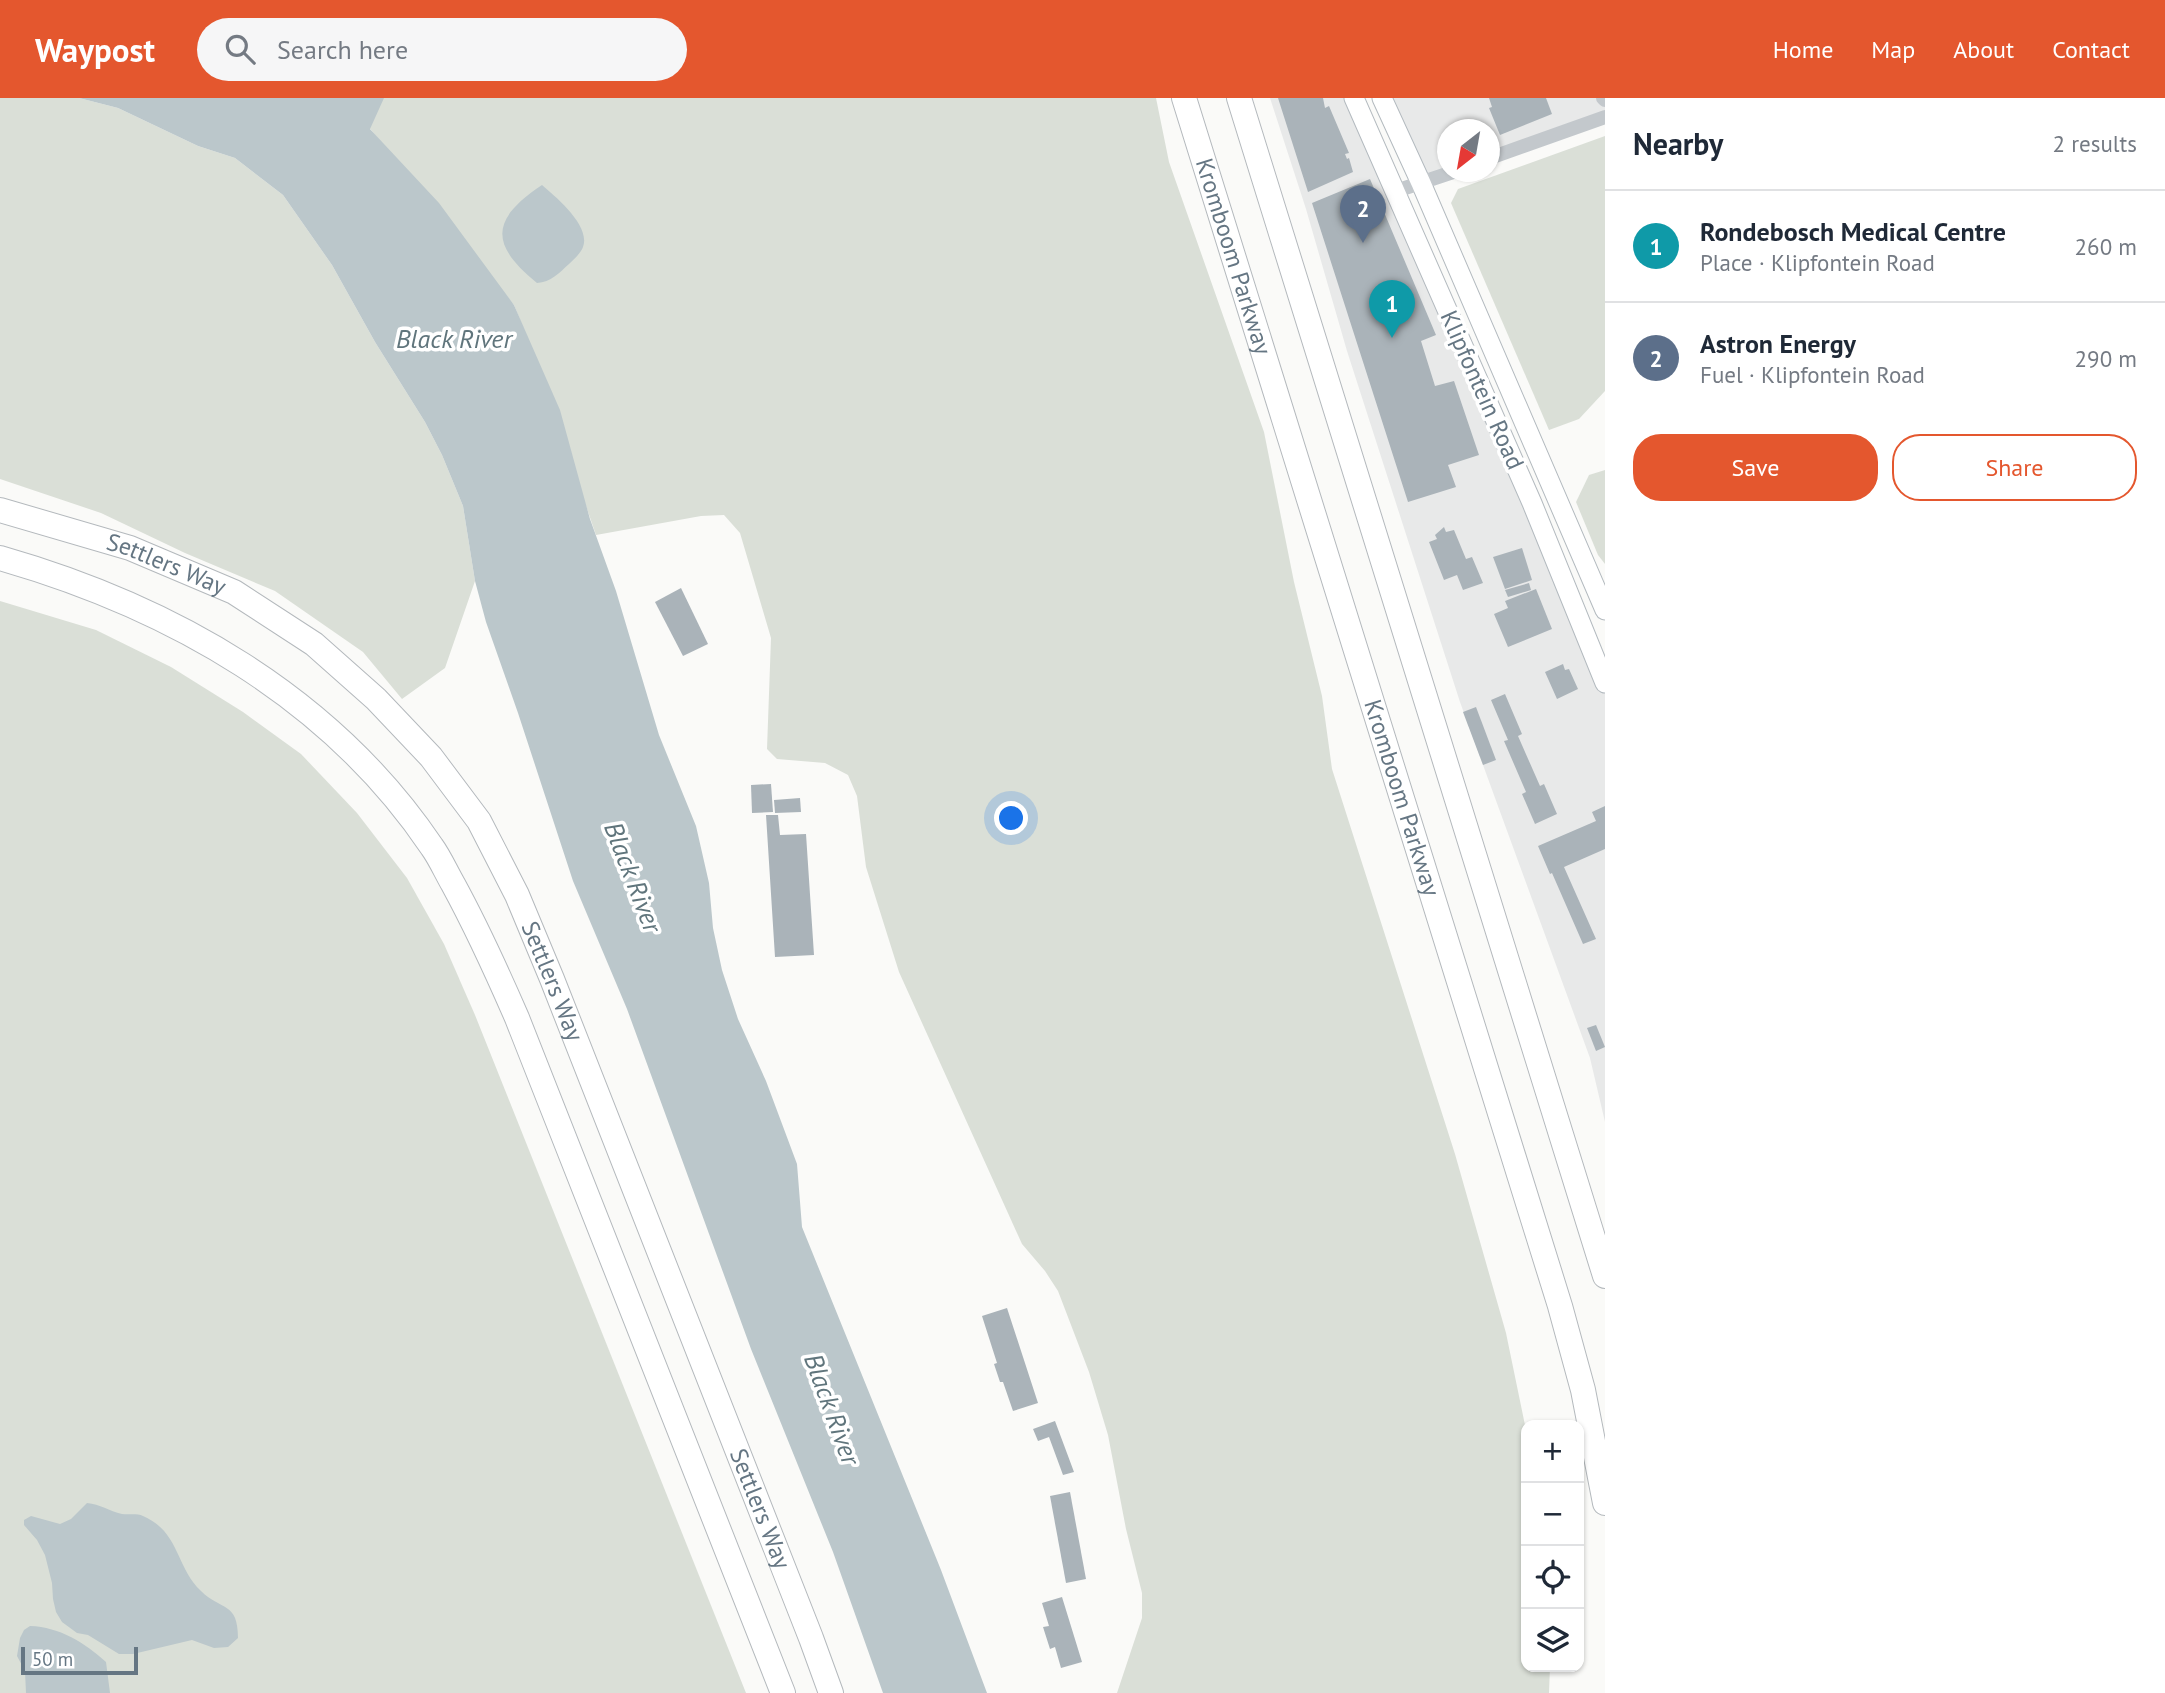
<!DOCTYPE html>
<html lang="en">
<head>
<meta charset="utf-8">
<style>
  body { margin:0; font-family:"PT Sans",sans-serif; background:#f6f6f7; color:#1f2937 }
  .controls { position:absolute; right:21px; bottom:21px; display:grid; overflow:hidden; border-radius:14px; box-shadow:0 2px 5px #0004 }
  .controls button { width:63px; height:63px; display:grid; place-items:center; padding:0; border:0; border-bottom:2px solid #e0e1e3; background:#fff; color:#1f2937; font:35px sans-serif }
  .compass { position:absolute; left:1437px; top:21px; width:63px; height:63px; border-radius:50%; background:#fff; box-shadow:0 2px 5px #0004; rotate:211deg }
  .scale { position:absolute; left:21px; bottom:18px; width:117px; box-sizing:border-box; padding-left:7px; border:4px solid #657683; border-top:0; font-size:19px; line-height:24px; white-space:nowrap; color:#657683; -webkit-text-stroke:5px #fff; paint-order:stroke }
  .you { position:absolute; left:1012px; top:721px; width:24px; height:24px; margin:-18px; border:5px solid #fff; border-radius:50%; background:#1a73e8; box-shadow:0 0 0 10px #1a73e833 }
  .badge { display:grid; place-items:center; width:46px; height:46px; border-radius:50%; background:#e4572e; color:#fff; font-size:23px; font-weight:700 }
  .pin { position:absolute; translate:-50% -58px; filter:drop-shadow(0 2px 4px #0008) }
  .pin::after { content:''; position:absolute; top:37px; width:24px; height:21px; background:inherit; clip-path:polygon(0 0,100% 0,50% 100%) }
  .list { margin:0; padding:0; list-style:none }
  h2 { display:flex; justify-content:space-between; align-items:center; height:91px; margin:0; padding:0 28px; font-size:30px }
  h2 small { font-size:23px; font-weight:400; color:#747a83 }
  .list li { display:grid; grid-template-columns:46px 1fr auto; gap:21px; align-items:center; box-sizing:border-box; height:112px; padding:0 28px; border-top:2px solid #e0e1e3 }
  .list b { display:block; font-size:26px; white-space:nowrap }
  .list p { margin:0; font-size:23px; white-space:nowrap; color:#747a83 }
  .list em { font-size:23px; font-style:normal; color:#747a83 }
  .actions { display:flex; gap:14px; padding:21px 28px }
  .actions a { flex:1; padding:16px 0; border:2px solid #e4572e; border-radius:28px; text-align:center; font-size:24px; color:#e4572e }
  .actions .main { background:#e4572e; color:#fff }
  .icon { flex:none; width:38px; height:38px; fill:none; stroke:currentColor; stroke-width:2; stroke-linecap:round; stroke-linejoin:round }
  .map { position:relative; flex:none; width:1605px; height:1595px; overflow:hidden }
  header { display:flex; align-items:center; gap:42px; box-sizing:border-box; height:98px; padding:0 35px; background:#e4572e; color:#fff }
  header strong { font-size:33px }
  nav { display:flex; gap:38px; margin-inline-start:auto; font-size:24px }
  .search { width:490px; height:63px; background:#f6f6f7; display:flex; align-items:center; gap:18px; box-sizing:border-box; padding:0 24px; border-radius:38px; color:#747a83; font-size:26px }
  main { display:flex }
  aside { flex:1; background:#fff }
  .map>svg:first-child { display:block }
</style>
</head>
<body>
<header>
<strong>Waypost</strong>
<div class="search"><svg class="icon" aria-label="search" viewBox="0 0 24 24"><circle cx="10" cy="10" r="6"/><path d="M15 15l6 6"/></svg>Search here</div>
<nav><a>Home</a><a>Map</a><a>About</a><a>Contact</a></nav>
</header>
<main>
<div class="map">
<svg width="1605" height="1595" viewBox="0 0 1605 1595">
  <rect width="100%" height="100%" fill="#fafaf8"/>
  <g fill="#e8e9e9">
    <polygon points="1270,0 1354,0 1605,585 1605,1024 1590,960 1460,604 1347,253 1306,111"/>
    <polygon points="1382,0 1603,0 1605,2 1605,19 1490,60 1490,32 1448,32 1448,74 1421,85"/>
  </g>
  <g fill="#dadfd7">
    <polygon points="0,0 79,0 118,10 198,48 235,60 283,97 332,167 375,244 425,324 442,357 463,408 475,483 445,570 402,601 363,554 275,493 185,455 101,415 0,381"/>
    <polygon points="345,0 1156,0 1169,64 1264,334 1294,484 1322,598 1332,671 1455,1056 1506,1235 1526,1332 1526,1569 1550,1569 1549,1595 1117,1595 1142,1520 1142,1495 1126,1431 1108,1337 1089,1274 1058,1193 1045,1173 1022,1146 899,874 866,769 857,698 848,677 825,665 777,661 767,651 771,540 740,435 724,417 701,418 596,437 532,251 514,207"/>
    <polygon points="1605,38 1605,293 1579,321 1549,332 1451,105 1458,91"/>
    <polygon points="1605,372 1605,466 1598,457 1576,404 1589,377"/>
    <polygon points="0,503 96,532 171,569 243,614 301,656 357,715 407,780 444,846 475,917 746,1595 0,1595"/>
  </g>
  <g fill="#bbc7cb">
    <polygon points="79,0 384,0 370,31 439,105 514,207 560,312 590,421 616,493 659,637 696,728 709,785 713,830 722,872 738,921 766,983 797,1066 802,1129 941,1472 987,1595 883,1595 833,1454 751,1251 627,911 573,783 518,615 486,524 475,483 463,408 442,357 425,324 375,244 332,167 283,97 235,60 198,48 118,10"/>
    <path d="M542,87C556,99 591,128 583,149C581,155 574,161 569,166C559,175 551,184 537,185C489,146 491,121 542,87Z"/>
    <path d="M87,1405C100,1406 109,1413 122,1416C129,1417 137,1415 143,1418C180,1434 175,1468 201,1493C221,1513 238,1503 238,1540L228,1549L214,1550L192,1542L133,1556H119L88,1537L77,1535L62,1524L56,1514L53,1501L52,1485L45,1457L37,1442L24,1427V1422L31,1418L60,1426L71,1421Z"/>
    <path d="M30,1528C60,1529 85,1545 106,1564L110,1595H26L25,1573L17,1558L20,1540L24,1532Z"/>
  </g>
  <g fill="#aab3b9">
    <polygon points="1278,0 1323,0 1325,10 1329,8 1349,55 1345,56 1347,61 1349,60 1353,74 1308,94"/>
    <polygon points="1489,0 1546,0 1552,16 1500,37 1489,10 1492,9"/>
    <polygon points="1370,81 1436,237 1421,243 1435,288 1454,283 1479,357 1448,367 1456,389 1408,404 1312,105"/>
    <polygon points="1444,429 1446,434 1454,432 1466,461 1472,459 1483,485 1463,492 1457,477 1444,482 1429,444 1437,441 1435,437"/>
    <polygon points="1522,450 1532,482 1505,491 1493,459"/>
    <polygon points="1529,485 1531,492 1508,499 1505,492"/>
    <polygon points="681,490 708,546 683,558 655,504"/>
    <polygon points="1536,491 1552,531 1508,549 1494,516 1508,510 1505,503"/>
    <polygon points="1563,566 1565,572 1569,571 1578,591 1557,601 1545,574"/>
    <polygon points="1505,596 1522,636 1518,638 1540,688 1544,686 1557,716 1535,726 1522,696 1526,694 1504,643 1508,642 1491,602"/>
    <polygon points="1476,609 1496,662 1483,667 1463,614"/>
    <polygon points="771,686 773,714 752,715 751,687"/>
    <polygon points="800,700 801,714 775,715 774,702"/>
    <polygon points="1605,708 1605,751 1564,769 1596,841 1583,846 1552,775 1550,776 1538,748 1596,723 1592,714"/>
    <polygon points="766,717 778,717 780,737 806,736 814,857 775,859"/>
    <polygon points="1596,927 1605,949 1596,953 1587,930"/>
    <polygon points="1007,1210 1038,1305 1013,1313 1003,1284 1000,1284 994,1266 997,1265 982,1218"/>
    <polygon points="1055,1323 1074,1374 1063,1377 1049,1339 1038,1343 1033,1331"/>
    <polygon points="1070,1394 1086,1481 1066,1485 1050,1398"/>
    <polygon points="1062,1499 1082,1564 1061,1570 1055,1549 1050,1551 1043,1529 1049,1528 1042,1505"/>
  </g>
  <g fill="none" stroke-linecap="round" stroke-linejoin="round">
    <defs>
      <g id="secondary">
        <polyline points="1354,0 1532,405 1605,585"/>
        <polyline points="1382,0 1421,85 1605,512"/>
      </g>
      <g id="motorway">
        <path id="s1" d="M1184,0L1560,1208L1583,1292L1605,1405"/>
        <polyline points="1239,0 1605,1178"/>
        <path id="s2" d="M0,412L130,450L234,494L314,546L376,601L431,659L479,723L517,797L552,881L811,1540L831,1595"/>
        <path d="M0,460C171,509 331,599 432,749C440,760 446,774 453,786C477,830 497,874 517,920L783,1595"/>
      </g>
    </defs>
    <use href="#secondary" stroke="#b3babf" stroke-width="21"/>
    <use href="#motorway" stroke="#b4b9bd" stroke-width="26"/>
    <g stroke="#c3c8cc" stroke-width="14">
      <polyline points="1603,0 1605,2"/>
      <polyline points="1490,60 1605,19"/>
      <polyline points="1396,93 1453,74"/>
    </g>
    <use href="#secondary" stroke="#fff" stroke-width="19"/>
    <use href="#motorway" stroke="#fff" stroke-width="24"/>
  </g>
  <g text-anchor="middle" stroke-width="7" stroke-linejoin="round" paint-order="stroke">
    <g font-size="24" fill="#657683" stroke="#fff">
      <text dy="8" stroke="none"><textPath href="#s1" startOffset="166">Kromboom Parkway</textPath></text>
      <text transform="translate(1482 292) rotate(66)" y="8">Klipfontein Road</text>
      <text dy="8" stroke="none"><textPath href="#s2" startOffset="175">Settlers Way</textPath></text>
      <text dy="8" stroke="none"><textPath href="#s1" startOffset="733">Kromboom Parkway</textPath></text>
      <text dy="8" stroke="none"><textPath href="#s2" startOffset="763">Settlers Way</textPath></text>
      <text dy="8" stroke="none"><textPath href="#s2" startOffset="1330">Settlers Way</textPath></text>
    </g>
    <g font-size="26" font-style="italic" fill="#60757c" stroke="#fff">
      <text x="454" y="250">Black River</text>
      <text transform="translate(633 779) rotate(69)" y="9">Black River</text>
      <text transform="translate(832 1311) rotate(70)" y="9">Black River</text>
    </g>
  </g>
</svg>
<div class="controls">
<button>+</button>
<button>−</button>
<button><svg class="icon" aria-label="locate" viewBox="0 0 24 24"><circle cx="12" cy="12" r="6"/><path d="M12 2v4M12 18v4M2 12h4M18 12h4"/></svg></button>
<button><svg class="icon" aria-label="layers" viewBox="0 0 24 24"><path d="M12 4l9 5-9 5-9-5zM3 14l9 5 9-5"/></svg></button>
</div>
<svg class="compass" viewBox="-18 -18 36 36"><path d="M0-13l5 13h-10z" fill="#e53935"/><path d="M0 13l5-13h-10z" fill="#747a83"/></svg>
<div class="scale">50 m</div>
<div class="you"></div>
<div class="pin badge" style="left:1392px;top:240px;background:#0f9aa8">1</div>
<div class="pin badge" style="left:1363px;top:145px;background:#5c6f8a">2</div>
</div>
<aside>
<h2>Nearby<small>2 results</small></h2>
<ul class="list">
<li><span class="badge" style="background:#0f9aa8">1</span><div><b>Rondebosch Medical Centre</b><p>Place · Klipfontein Road</p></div><em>260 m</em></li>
<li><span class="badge" style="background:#5c6f8a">2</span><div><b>Astron Energy</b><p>Fuel · Klipfontein Road</p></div><em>290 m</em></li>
</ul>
<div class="actions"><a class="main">Save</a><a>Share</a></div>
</aside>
</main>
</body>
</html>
